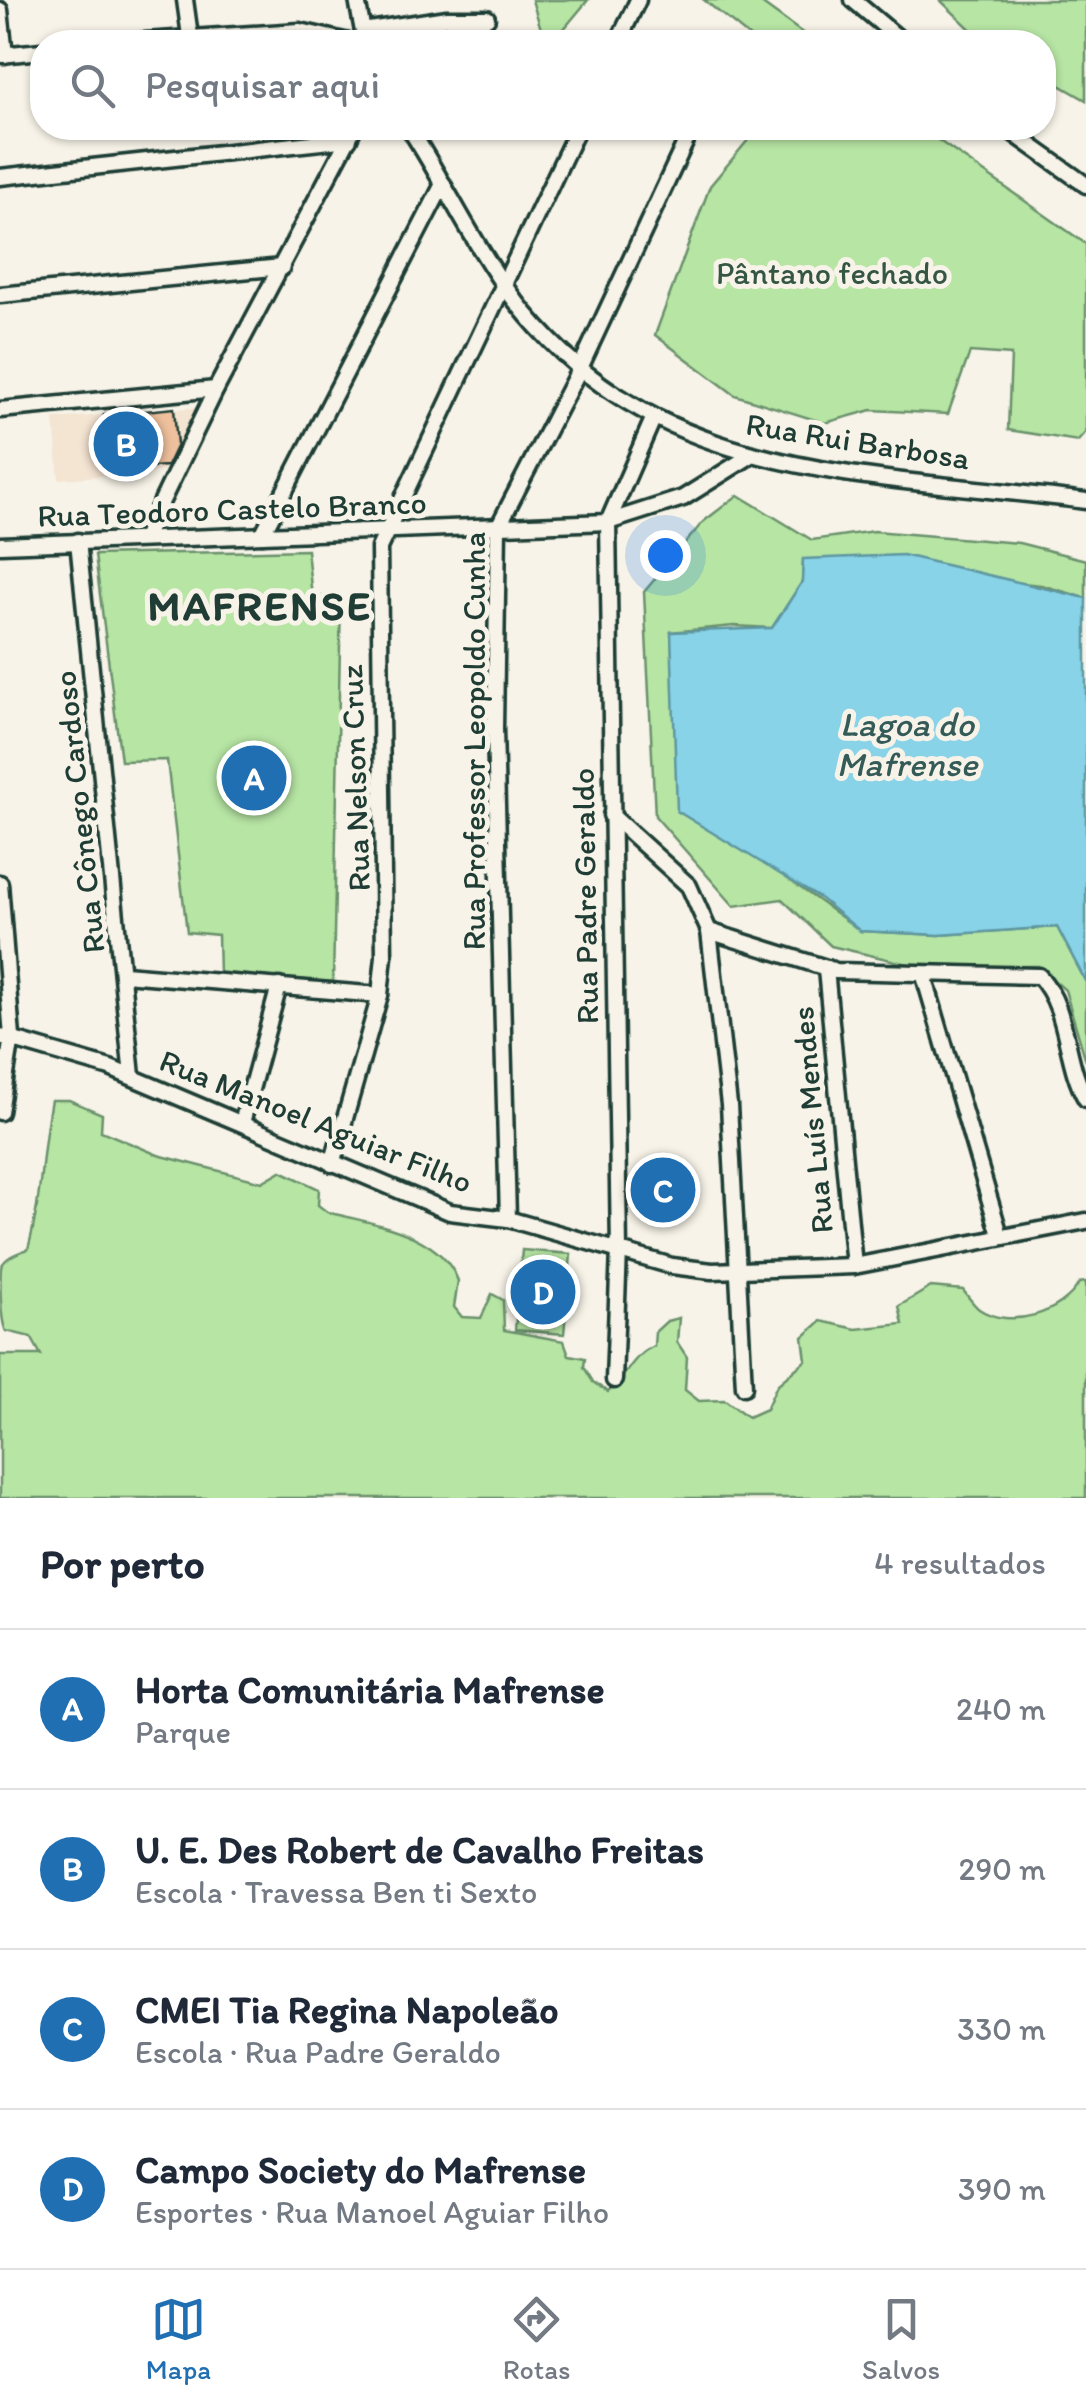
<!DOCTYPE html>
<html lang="pt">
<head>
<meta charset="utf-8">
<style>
  body { margin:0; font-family:Itim,sans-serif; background:#f6f6f7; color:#1f2937 }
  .you { position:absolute; left:665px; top:555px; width:35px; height:35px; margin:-25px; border:8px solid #fff; border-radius:50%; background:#1a73e8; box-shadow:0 0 0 15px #1a73e833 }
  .badge { display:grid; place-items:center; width:65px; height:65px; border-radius:50%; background:#1f6fb2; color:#fff; font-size:32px; font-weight:700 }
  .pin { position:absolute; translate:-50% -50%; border:5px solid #fff; box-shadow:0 2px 10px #0006 }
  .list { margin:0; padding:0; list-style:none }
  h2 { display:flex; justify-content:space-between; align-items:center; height:130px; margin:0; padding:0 40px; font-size:42px }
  h2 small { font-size:32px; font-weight:400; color:#747a83 }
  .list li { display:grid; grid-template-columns:65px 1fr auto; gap:30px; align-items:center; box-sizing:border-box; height:160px; padding:0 40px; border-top:2px solid #e0e1e3 }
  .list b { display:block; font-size:38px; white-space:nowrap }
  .list p { margin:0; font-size:32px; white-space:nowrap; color:#747a83 }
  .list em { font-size:32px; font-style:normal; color:#747a83 }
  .icon { flex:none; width:55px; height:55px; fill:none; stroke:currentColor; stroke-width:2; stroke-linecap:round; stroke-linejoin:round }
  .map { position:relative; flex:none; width:1086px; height:1498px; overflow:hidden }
  .search { position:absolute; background:#fff; box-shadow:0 2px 8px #0004; left:30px; right:30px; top:30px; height:110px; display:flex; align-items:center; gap:25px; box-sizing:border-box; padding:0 35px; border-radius:40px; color:#747a83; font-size:38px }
  .sheet { height:770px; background:#fff }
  nav { display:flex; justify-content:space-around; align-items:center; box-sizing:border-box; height:140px; border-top:2px solid #e0e1e3; background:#fff; font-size:28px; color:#747a83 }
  nav a { display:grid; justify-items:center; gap:5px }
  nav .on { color:#1f6fb2 }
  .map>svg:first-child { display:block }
</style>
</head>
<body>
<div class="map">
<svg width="1086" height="1498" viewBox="0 0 1086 1498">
  <rect width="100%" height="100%" fill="#f7f3e8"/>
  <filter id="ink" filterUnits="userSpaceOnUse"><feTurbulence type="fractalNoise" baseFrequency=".01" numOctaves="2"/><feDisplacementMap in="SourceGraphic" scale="20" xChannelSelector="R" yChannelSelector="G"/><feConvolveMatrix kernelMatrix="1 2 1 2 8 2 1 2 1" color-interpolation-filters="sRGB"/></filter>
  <g filter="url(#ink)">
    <polygon fill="#f4e4d2" points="215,406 183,470 59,479 54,419"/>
    <g fill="#b7e5a4" stroke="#6b916c" stroke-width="2.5">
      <polygon points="532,0 588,0 553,42 545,42"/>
      <polygon points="704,0 757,0 815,42 756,42"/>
      <polygon points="940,0 1086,0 1086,100 1044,76 1044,42 984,42"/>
      <polygon points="758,128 921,128 1086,244 1086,432 1078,441 1008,430 1011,355 970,352 948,414 872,410 825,423 735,395 655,335 710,186"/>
      <polygon points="738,495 812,540 874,531 1019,543 1086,560 1086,598 1041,585 803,560 802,582 772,628 734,626 671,632 675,709 760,859 861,931 939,935 1057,927 1086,982 1086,1061 1065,990 1038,966 921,967 831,946 782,899 734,906 655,816 644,592 703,522"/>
      <polygon points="307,550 312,596 341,597 333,982 219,974 218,935 187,932 167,760 121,761 95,555"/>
      <path d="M51,1100H69L102,1114L101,1131L158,1155L262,1182L281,1171L319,1189L318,1205L327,1212C373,1224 440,1232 458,1281L454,1307L462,1317L481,1318L492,1294L503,1300L504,1330L564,1341L569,1355L585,1358L584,1367L593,1382L608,1392C626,1378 633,1354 654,1346L655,1332L667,1321L679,1318L677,1342L687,1357L685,1390L699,1401L725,1400L748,1417L766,1409L777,1385L806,1360L803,1337L821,1321L856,1329L903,1324L899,1306L931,1287L963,1290C967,1295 973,1304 979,1309C1009,1330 1063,1313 1079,1283L1086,1282V1498H0V1355H41L31,1337L6,1331C0,1320 0,1281 1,1267C6,1256 18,1253 28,1249C42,1199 41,1150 51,1100Z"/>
      <polygon points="522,1250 571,1254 564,1334 515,1330"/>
    </g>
    <polygon fill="#88d3e8" stroke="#5e97a0" stroke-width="2.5" points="903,555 1086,598 1086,982 1057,927 939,935 860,931 821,899 677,811 671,632 772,628 802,582 803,559"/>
    <g fill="#eec09d" stroke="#1f3d34" stroke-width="2.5">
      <polygon points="174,408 177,445 167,466 109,470 104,415"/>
      <polygon points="687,1181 688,1198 639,1202 638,1182"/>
    </g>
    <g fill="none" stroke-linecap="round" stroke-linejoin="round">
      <defs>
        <g id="minor">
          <polyline points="185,0 190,36"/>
          <polyline points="357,0 365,42"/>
          <polyline points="853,0 903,42"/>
          <polyline points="0,10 5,55"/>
          <polyline points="363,31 447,18 487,18"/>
          <polyline points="129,42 300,31 349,42"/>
          <polyline points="618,42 638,0"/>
          <polyline points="0,55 42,51"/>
          <path d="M409,128C442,178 468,234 503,284C644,486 868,472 1086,501"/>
          <polyline points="1006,128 1086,185"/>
          <polyline points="0,177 349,139"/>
          <polyline points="0,295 282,267"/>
          <polyline points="0,410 216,389"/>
          <polyline points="262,535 443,184"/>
          <polyline points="144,538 216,389 354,128"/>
          <polyline points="78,541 132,1076"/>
          <polyline points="0,545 608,522 683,498 750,456"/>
          <polyline points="611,815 689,886 709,931 729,1105 744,1387"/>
          <polyline points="0,883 12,1037 0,1112"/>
          <path d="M709,931L836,971L1039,976C1070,1010 1064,1061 1086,1099"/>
          <polyline points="826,969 854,1266"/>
          <polyline points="124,974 380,995"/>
          <polyline points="924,976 1000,1235"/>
          <polyline points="0,1036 110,1068 450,1212 508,1219 672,1266 712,1271 854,1266 1086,1221"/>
          <polyline points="242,1123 279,986"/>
          <polyline points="332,1164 380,995 384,956 379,548 578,128"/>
          <polyline points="508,1219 495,729 498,527 580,368 692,128"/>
          <polyline points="614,1380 619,1250 608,522 653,419"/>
        </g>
      </defs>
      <use href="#minor" stroke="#1f3d34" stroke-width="21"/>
      <use href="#minor" stroke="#f7f3e8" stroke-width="14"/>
    </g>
  </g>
  <g text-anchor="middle" stroke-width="10" stroke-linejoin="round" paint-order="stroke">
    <g font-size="32" fill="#365645" stroke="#f7f3e8">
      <text x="832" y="284">Pântano fechado</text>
    </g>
    <g font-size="32" fill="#1f3d34" stroke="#f7f3e8">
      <text transform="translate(858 441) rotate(9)" y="11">Rua Rui Barbosa</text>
      <text transform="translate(232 509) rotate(-2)" y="11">Rua Teodoro Castelo Branco</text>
      <text transform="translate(474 741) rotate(-90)" y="11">Rua Professor Leopoldo Cunha</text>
      <text transform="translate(355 778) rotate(-92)" y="11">Rua Nelson Cruz</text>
      <text transform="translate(79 812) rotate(-96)" y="11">Rua Cônego Cardoso</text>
      <text transform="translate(585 896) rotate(-91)" y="11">Rua Padre Geraldo</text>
      <text transform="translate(812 1120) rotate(-95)" y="11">Rua Luís Mendes</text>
      <text transform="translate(316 1121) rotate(22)" y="11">Rua Manoel Aguiar Filho</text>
    </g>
    <g font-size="35" font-style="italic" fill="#345b58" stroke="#f7f3e8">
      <text x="907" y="736">Lagoa do<tspan x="907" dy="40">Mafrense</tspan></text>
    </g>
    <g font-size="42" font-weight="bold" letter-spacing="2.5" fill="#1f3d34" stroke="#f7f3e8">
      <text x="260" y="620">MAFRENSE</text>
    </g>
  </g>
</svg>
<div class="you"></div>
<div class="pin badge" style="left:254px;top:778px">A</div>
<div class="pin badge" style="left:126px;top:444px">B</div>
<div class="pin badge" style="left:663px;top:1190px">C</div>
<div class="pin badge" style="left:543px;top:1292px">D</div>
<div class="search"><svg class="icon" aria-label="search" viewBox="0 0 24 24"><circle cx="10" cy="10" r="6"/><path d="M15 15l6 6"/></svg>Pesquisar aqui</div>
</div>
<section class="sheet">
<h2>Por perto<small>4 resultados</small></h2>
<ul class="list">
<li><span class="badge">A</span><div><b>Horta Comunitária Mafrense</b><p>Parque</p></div><em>240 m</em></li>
<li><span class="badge">B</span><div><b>U. E. Des Robert de Cavalho Freitas</b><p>Escola · Travessa Ben ti Sexto</p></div><em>290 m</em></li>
<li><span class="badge">C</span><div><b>CMEI Tia Regina Napoleão</b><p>Escola · Rua Padre Geraldo</p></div><em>330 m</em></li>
<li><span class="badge">D</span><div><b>Campo Society do Mafrense</b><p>Esportes · Rua Manoel Aguiar Filho</p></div><em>390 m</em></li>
</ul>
</section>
<nav>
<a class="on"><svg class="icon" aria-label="map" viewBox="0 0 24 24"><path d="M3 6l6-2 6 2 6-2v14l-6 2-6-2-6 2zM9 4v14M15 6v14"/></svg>Mapa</a>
<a><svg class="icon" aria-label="directions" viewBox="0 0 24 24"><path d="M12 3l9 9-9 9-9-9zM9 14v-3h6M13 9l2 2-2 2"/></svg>Rotas</a>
<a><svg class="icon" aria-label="saved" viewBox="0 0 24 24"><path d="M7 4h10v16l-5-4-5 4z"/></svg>Salvos</a>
</nav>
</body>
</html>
